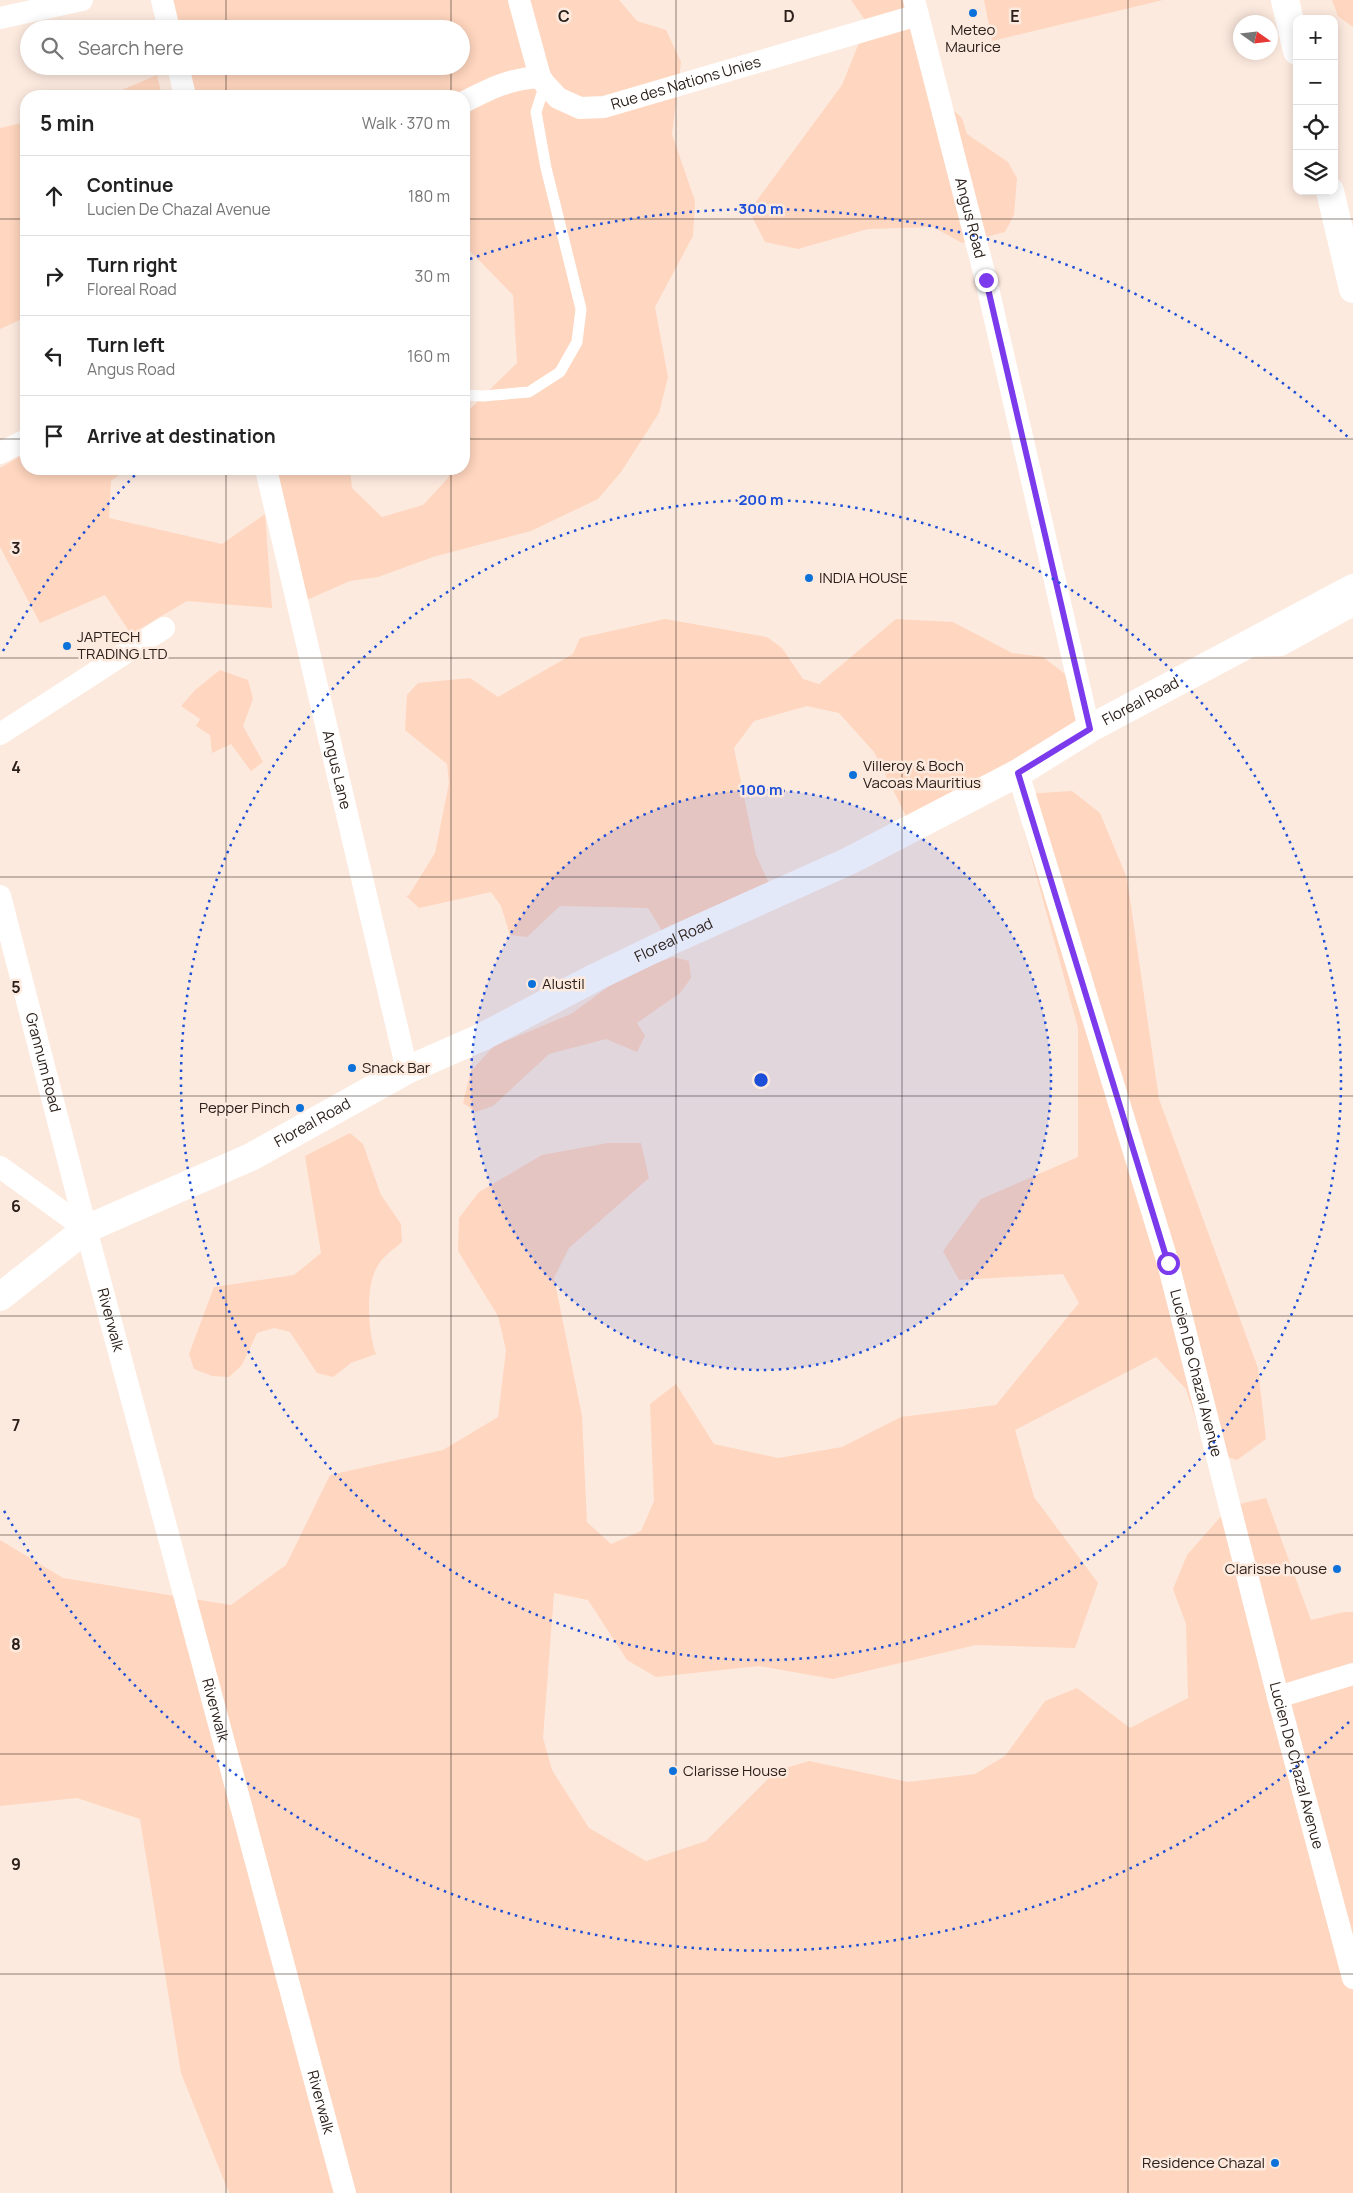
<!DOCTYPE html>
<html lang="en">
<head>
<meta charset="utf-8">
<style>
  body { margin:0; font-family:Manrope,sans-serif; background:#f2f2f2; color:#222 }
  .controls { position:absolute; right:15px; top:15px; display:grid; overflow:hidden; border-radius:10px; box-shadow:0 2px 12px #0003 }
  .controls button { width:45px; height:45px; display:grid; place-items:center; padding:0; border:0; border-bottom:1px solid #e0e0e0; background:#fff; color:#222; font:25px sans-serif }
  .compass { position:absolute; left:1233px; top:15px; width:45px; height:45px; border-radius:50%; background:#fff; box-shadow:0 2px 12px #0003; rotate:104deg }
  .stop { position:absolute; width:15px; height:15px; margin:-11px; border:4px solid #7c3aed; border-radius:50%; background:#fff }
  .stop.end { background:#7c3aed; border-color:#fff; box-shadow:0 1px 5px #0008 }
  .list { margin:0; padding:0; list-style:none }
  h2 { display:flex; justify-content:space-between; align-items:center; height:65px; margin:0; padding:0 20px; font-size:21px }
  h2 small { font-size:16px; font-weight:400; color:#767676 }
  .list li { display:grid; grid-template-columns:32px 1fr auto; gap:15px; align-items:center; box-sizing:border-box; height:80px; padding:0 20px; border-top:1px solid #e0e0e0 }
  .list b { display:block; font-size:19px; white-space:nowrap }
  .list p { margin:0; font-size:16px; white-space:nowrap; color:#767676 }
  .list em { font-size:16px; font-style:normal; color:#767676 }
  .icon { flex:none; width:28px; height:28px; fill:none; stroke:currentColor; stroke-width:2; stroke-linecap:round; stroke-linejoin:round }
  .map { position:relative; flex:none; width:1353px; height:2193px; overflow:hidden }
  .search { position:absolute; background:#fff; box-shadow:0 2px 12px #0003; left:20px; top:20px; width:450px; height:55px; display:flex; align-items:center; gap:12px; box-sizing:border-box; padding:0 18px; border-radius:28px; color:#767676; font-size:19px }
  .panel { position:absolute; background:#fff; box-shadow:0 2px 12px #0003; left:20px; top:90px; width:450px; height:385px; border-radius:20px }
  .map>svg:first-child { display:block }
</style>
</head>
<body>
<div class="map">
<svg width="1353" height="2193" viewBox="0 0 1353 2193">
  <rect width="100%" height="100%" fill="#fdeadf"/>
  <g fill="#ffd6bf">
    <polygon points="169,0 619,0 637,21 666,30 681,62 672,134 695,201 693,236 655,307 668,377 659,413 621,472 598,499 531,531 433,557 378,577 350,581 302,602 274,469 350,469 352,488 382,517 423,505 448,478 451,469 464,469 464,424 468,411 517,363 513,295 467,248 464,234 464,96 193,96 184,66 461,66 461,29 174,29"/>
    <polygon points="851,0 913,0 934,93 962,118 967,134 1008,162 1017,178 1014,215 1005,232 962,243 933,227 868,229 798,249 765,242 749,211 842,85 867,23"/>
    <polygon points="984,0 1163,0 992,41"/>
    <polygon points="1332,0 1353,0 1353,27 1338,16"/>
    <polygon points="157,75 162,96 108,96"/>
    <polygon points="26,122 26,317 0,329 0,128"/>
    <polygon points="26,453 26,469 127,469 111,481 109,518 222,544 265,514 272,608 187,601 131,634 105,595 40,623 0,547 0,468"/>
    <polygon points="665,619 767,637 782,648 803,679 819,684 896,619 953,622 1012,653 1043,657 1079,685 1083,721 909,822 874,752 839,713 807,706 754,721 734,748 756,855 771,888 664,934 648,908 560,906 527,937 510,935 501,906 491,892 419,908 406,896 409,895 435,853 449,783 447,764 405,730 407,695 418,683 470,678 498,697 573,654 580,638"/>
    <polygon points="220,670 248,680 253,699 243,726 263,762 251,771 231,744 212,753 210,735 196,726 200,719 181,706 195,690"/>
    <polygon points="1072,791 1100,813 1127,878 1159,1099 1258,1368 1266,1439 1237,1460 1206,1451 1186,1389 1156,1357 1015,1430 1034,1497 1098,1583 1075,1648 976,1645 833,1679 759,1666 656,1677 627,1660 588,1600 554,1593 543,1738 552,1770 589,1828 646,1861 706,1841 776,1771 809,1761 908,1782 975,1774 1005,1756 1045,1701 1077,1688 1130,1728 1188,1698 1186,1624 1173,1589 1187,1555 1230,1506 1266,1498 1311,1620 1344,1612 1353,1612 1353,2193 229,2193 181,2073 140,1819 77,1798 0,1806 0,1540 63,1578 231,1605 286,1565 330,1475 443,1450 498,1417 506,1350 498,1316 458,1251 459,1218 479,1192 542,1155 608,1143 641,1143 649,1178 569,1248 554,1278 582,1416 587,1522 611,1544 641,1531 654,1501 650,1404 676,1384 714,1444 778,1458 842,1447 901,1417 996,1405 1079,1303 1063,1274 959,1280 943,1251 981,1199 1078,1157 1078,1028 1023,827 1025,794"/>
    <polygon points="673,957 689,961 691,978 680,993 637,1023 645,1036 637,1052 606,1039 549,1054 493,1106 476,1112 463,1103 471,1071 494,1046 571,1014 626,974"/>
    <path d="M350,1133L363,1144L381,1195L401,1224L402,1242C394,1249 382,1257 377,1267C365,1287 368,1333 376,1354L351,1363L333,1377L317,1373L290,1332L274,1328L257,1333L242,1365L229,1377L212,1376L194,1369L189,1354L214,1287L294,1275L321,1253L305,1156Z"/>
  </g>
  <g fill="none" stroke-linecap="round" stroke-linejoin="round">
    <polyline stroke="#fff" stroke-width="11" points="464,395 483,396 529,392 560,372 577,342 581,309 546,168 536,112 545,84"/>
    <g stroke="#fff" stroke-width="22">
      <polyline points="162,0 169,29"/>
      <path id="s1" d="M519,0L540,77L545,84L558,98L580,108L604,107L918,15"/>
      <path id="s2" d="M914,0L986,280L1089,729"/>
      <polyline points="0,18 82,0"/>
      <polyline points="178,66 185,96"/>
      <path d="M464,102C491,88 509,79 540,77"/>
      <polyline points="0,453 26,440"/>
      <path id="s3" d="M266,469L407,1070"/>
      <polyline points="1244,646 1281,645 1353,605"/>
      <polyline points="0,734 164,628"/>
      <path id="s4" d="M1018,773L1168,1263L1278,1697L1353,1978"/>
      <path id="s5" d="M0,896L86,1229L345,2193"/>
      <polyline points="0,1167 86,1229"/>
      <polyline points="1278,1697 1353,1674"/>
    </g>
    <g stroke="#fff" stroke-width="28">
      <polyline points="1285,0 1297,51"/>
      <polyline points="1330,191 1353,289"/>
      <path id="s6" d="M0,1297L86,1229L251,1157L407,1070L482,1037L594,978L675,939L849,861L1018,773L1089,729L1353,588"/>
    </g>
  </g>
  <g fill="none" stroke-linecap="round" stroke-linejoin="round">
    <polyline stroke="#7c3aed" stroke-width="6" points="986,280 1090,729 1018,773 1168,1263"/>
  </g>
  <path fill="none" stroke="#2c201a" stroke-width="1" stroke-opacity="0.55" d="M226,0V29M451,0V29M676,0V2193M902,0V2193M1128,0V2193M226,66V96M451,66V96M0,219H26M464,219H1353M0,439H26M464,439H1353M226,469V2193M451,469V2193M0,658H1353M0,877H1353M0,1096H1353M0,1316H1353M0,1535H1353M0,1754H1353M0,1974H1353"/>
  <circle cx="761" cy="1080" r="290" fill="#1d4ed8" fill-opacity=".12"/>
  <g fill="none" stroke="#1d4ed8" stroke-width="2.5" stroke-dasharray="2.5 5">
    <circle cx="761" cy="1080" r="290"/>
    <circle cx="761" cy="1080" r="580"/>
    <path d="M1349 1722A871 871 0 0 1 3 1509M3 651A871 871 0 0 1 140 470M470 259A871 871 0 0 1 1349 438"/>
  </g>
  <g fill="#0d71da" stroke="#fdeadf" stroke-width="2">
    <circle cx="973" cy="13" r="5"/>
    <circle cx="809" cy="578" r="5"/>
    <circle cx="67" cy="646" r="5"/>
    <circle cx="853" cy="775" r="5"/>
    <circle cx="532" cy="984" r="5"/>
    <circle cx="352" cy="1068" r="5"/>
    <circle cx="300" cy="1108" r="5"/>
    <circle cx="1337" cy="1569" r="5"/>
    <circle cx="673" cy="1771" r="5"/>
    <circle cx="1275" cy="2163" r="5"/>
  </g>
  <g text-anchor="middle" stroke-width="5" stroke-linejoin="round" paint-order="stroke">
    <g font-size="15" fill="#2c201a" stroke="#fdeadf" text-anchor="start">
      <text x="973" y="35" text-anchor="middle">Meteo<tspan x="973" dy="17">Maurice</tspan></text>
      <text x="819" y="583">INDIA HOUSE</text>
      <text x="77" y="642">JAPTECH<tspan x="77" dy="17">TRADING LTD</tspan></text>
      <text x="863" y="771">Villeroy &amp; Boch<tspan x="863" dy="17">Vacoas Mauritius</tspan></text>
      <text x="542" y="989">Alustil</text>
      <text x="362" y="1073">Snack Bar</text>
      <text x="290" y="1113" text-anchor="end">Pepper Pinch</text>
      <text x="1327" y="1574" text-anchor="end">Clarisse house</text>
      <text x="683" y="1776">Clarisse House</text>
      <text x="1265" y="2168" text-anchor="end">Residence Chazal</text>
    </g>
    <g font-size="15" fill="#2c201a" stroke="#fdeadf">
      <text dy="5" stroke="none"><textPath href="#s1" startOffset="241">Rue des Nations Unies</textPath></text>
      <text dy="5" stroke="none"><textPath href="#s2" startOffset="225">Angus Road</textPath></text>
      <text dy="5" stroke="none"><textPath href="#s6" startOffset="1290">Floreal Road</textPath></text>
      <text dy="5" stroke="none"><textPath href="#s3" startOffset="309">Angus Lane</textPath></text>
      <text dy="5" stroke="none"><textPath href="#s6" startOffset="765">Floreal Road</textPath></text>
      <text dy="5" stroke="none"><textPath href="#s5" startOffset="172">Grannum Road</textPath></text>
      <text dy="5" stroke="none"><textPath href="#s6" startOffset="360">Floreal Road</textPath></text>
      <text dy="5" stroke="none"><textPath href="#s5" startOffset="438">Riverwalk</textPath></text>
      <text dy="5" stroke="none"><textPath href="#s4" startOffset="626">Lucien De Chazal Avenue</textPath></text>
      <text dy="5" stroke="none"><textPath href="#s5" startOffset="842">Riverwalk</textPath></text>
      <text dy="5" stroke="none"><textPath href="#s4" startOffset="1031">Lucien De Chazal Avenue</textPath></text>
      <text dy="5" stroke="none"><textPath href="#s5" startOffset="1248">Riverwalk</textPath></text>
    </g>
  </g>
  <g font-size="16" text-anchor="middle" font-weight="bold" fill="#2c201a" stroke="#fdeadf" stroke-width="5" stroke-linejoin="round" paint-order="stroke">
    <text x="564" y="22">C</text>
    <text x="789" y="22">D</text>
    <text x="1015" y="22">E</text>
    <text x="16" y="554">3</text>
    <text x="16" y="773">4</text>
    <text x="16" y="993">5</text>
    <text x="16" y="1212">6</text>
    <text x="16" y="1431">7</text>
    <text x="16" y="1650">8</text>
    <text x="16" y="1870">9</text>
  </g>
  <circle cx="761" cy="1080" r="8" fill="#1d4ed8" stroke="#fdeadf" stroke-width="2.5"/>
  <g font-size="15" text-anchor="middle" font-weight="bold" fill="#1d4ed8" stroke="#fdeadf" stroke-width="5" stroke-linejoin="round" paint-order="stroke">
    <text x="761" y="214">300 m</text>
    <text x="761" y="505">200 m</text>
    <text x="761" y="795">100 m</text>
  </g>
</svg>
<div class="controls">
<button>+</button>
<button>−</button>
<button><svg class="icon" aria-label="locate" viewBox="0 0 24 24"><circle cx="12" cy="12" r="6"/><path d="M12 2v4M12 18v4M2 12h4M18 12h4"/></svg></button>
<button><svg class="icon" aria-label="layers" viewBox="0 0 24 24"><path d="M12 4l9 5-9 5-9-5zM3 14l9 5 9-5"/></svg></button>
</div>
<svg class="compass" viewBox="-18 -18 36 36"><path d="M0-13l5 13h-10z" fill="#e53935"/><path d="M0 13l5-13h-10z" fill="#767676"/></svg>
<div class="stop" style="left:1168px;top:1263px"></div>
<div class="stop end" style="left:986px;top:280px"></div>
<div class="search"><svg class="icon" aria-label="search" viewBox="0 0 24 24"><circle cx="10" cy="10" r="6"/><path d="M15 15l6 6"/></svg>Search here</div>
<section class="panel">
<h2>5 min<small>Walk · 370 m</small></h2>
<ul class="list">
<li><svg class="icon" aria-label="ahead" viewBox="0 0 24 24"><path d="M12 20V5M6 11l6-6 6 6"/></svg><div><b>Continue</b><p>Lucien De Chazal Avenue</p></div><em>180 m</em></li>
<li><svg class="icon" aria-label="right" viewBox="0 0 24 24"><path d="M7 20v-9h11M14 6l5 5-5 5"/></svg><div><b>Turn right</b><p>Floreal Road</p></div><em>30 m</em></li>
<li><svg class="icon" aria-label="left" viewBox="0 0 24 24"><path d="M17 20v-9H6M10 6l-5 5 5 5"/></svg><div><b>Turn left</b><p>Angus Road</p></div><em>160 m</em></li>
<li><svg class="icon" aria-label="arrive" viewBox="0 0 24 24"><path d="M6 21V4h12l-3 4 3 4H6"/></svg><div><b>Arrive at destination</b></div></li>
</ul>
</section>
</div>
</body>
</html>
